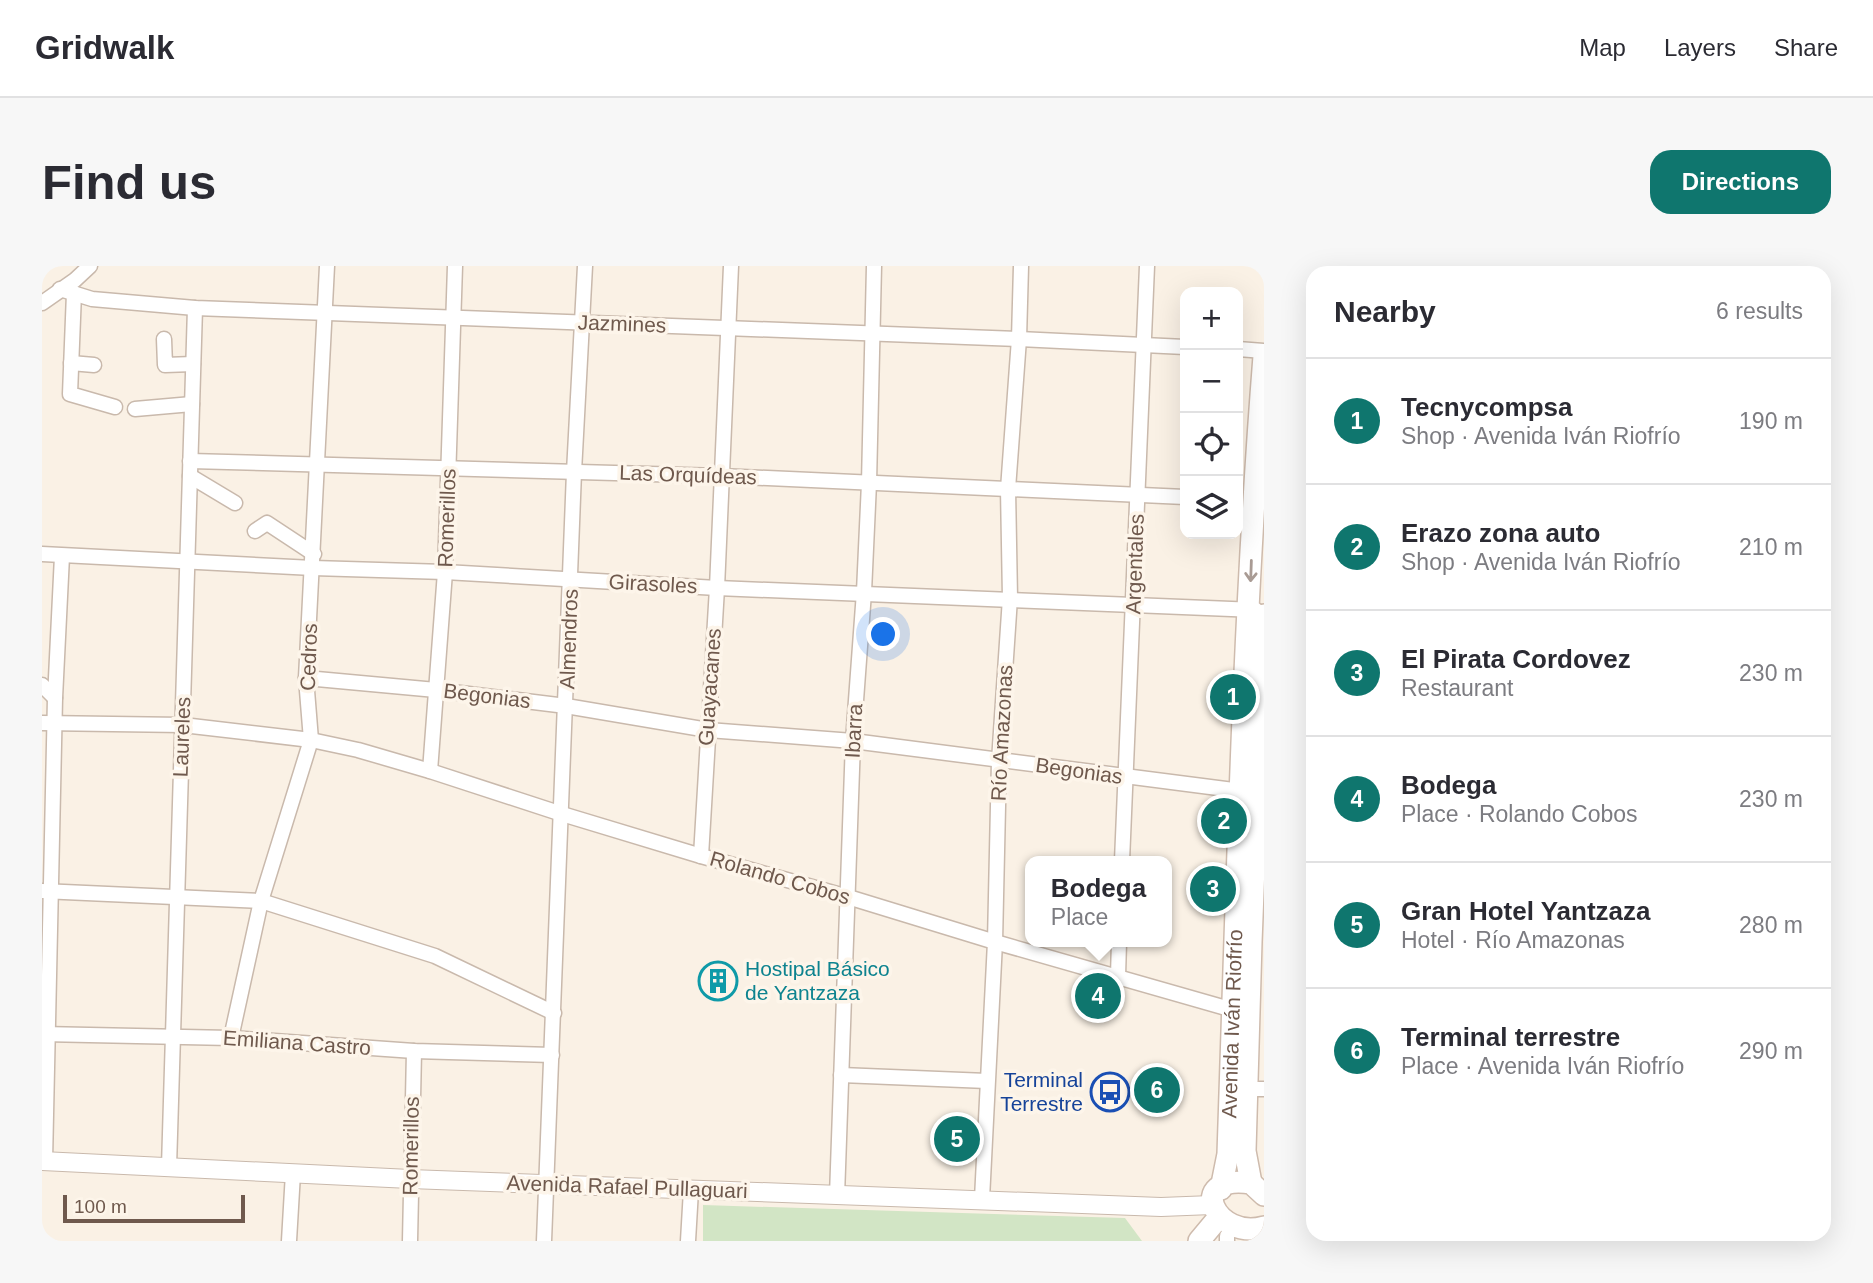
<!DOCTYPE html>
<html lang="en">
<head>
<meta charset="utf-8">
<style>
  body { margin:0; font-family:Arial,sans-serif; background:#f7f7f7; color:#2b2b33 }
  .controls { position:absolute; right:21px; top:21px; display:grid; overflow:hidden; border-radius:14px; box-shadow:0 7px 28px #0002 }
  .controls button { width:63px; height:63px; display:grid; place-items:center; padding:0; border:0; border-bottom:2px solid #e1e1e2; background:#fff; color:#2b2b33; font:35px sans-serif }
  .scale { position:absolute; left:21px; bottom:18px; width:182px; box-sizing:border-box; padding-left:7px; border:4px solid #6f594d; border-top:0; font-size:19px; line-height:24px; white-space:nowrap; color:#6f594d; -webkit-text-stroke:5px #fdf5ea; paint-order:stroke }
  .you { position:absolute; left:842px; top:369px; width:24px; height:24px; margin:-18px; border:5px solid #fff; border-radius:50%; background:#1a73e8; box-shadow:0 0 0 10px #1a73e833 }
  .badge { display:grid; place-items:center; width:46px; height:46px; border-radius:50%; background:#0f766e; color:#fff; font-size:23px; font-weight:700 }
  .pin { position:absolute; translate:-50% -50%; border:4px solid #fff; box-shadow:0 2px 7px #0006 }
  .popup { position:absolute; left:983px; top:590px; width:147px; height:91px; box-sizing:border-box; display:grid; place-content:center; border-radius:14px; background:#fff; filter:drop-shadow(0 2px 5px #0005); font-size:23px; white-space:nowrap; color:#7c7c81 }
  .popup b { font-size:26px; color:#2b2b33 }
  .popup::after { content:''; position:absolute; left:50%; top:100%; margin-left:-14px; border:14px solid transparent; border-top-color:#fff }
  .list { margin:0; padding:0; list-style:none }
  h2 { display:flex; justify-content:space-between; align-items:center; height:91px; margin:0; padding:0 28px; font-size:30px }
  h2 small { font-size:23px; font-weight:400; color:#7c7c81 }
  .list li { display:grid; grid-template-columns:46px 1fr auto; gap:21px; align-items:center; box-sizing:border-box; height:126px; padding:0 28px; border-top:2px solid #e1e1e2 }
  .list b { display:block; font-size:26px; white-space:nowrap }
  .list p { margin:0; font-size:23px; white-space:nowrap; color:#7c7c81 }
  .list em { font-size:23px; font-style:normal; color:#7c7c81 }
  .icon { flex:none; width:38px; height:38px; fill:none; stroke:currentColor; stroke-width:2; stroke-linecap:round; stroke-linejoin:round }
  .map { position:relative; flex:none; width:1222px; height:975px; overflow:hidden; border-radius:21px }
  header { display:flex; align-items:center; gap:42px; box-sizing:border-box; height:98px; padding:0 35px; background:#fff; border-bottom:2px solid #e1e1e2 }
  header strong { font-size:33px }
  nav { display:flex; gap:38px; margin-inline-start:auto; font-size:24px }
  .intro { display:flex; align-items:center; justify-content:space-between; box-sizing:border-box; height:168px; padding:0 42px }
  h1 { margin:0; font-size:49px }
  .button { padding:18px 32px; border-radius:21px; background:#0f766e; color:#fff; font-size:24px; font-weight:700 }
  main { display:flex; gap:42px; padding:0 42px }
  aside { flex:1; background:#fff; border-radius:21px; box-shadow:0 7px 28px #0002 }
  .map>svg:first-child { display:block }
</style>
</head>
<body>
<header>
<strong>Gridwalk</strong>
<nav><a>Map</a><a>Layers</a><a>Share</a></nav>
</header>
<div class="intro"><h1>Find us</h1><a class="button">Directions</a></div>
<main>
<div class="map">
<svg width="1222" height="975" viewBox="0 0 1222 975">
  <rect width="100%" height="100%" fill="#faf1e5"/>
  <polygon fill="#d2e5c5" points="661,939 1083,952 1100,975 661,975"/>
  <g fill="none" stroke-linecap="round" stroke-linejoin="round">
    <defs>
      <g id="minor">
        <polyline points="18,23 50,33 153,42 977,73 1143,81"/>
        <polyline points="32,27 28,128 73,141"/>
        <polyline points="0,37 33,14 48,0"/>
        <polyline points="122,73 123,99 151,98"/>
        <polyline points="1196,83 1222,85"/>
        <polyline points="29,97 52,99"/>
        <polyline points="93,143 150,138"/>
        <polyline points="148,195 679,210 1143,231"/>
        <polyline points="148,210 193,237"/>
        <polyline points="213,265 225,257 272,288"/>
        <polyline points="0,288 271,302 403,306 675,322 1214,344"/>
        <polyline points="264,412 394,424 524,440 666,464 811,475 1207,526"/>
        <polyline points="0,419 13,432"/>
        <polyline points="0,457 141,459 269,474 316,484 388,505 520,548 659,590 806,631 953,676 1198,746"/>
        <polyline points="388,505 403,306 413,0"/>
        <polyline points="659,590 675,322 689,0"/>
        <polyline points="1080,595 1105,0"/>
        <polyline points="0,625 219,635 393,690 512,747"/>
        <polyline points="1076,710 1077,676"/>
        <polyline points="0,768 189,772 372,785 510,789"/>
        <polyline points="189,772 219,635 269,474 264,412 285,0"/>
        <polyline points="799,809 945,815"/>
        <polyline points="1205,823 1222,823"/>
        <polyline points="3,895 13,432 20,290"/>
        <polyline points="127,901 153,42"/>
        <polyline points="795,930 811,475 822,326 827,217 832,0"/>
        <polyline points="940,933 953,676 957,495 968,332 966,223 977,73 979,0"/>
        <polyline points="247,975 251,907"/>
        <polyline points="368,975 372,785"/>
        <polyline points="502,975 532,206 543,0"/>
        <polyline points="646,975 649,924"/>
        <polyline points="1185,975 1185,970"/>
      </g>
      <polyline id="tertiary" points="0,895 368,913 1119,941 1170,939"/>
      <g id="secondary">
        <polyline points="1209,917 1203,885 1209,676 1222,349"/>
        <path id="s1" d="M1179,923L1186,888C1195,622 1201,356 1222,90"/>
        <path d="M1222,929L1209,917C1141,908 1174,975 1222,961"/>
        <polyline points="1157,975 1172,957"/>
      </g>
    </defs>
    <use href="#minor" stroke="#c9b9ac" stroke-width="17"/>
    <use href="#tertiary" stroke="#c9b9ac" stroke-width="20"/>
    <use href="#secondary" stroke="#cebbad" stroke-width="24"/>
    <use href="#minor" stroke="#fff" stroke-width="14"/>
    <use href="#tertiary" stroke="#fff" stroke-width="18"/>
    <use href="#secondary" stroke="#fff" stroke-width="21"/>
  </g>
  <defs><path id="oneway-shaft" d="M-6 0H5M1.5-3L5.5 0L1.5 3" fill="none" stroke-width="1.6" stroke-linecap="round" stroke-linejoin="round" transform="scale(1.75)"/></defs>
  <use stroke="#a99b94" href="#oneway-shaft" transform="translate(1209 305) rotate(92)"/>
  <defs>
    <symbol id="building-ring" viewBox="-11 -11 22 22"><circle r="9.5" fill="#fdf5ea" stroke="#0f9aa8" stroke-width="1.5"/><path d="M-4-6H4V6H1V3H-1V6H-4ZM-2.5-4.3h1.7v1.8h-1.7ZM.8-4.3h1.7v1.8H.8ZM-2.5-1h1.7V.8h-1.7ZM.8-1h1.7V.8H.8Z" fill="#0f9aa8"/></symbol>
    <symbol id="bus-ring" viewBox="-11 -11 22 22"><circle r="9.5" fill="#fdf5ea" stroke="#1a4fb4" stroke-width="1.5"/><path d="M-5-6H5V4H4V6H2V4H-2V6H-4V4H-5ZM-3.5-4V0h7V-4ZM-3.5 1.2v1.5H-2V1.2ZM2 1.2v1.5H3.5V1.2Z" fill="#1a4fb4"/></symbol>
  </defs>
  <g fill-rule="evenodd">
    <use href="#building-ring" x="654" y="693" width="44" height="44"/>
    <use href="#bus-ring" x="1046" y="804" width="44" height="44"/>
  </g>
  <g text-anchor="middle" stroke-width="7" stroke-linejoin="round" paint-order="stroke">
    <g font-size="21" fill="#6f594d" stroke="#fdf5ea">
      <text transform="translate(580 58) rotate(2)" y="7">Jazmines</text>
      <text transform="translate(646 209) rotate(2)" y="7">Las Orquídeas</text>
      <text transform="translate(405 252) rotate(-88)" y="7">Romerillos</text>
      <text transform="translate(1093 298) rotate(-88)" y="7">Argentales</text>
      <text transform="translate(611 318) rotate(3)" y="7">Girasoles</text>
      <text transform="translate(527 373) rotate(-88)" y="7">Almendros</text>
      <text transform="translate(267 391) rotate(-88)" y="7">Cedros</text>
      <text transform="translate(668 421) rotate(-86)" y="7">Guayacanes</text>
      <text transform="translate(445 430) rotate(7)" y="7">Begonias</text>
      <text transform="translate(812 465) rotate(-87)" y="7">Ibarra</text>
      <text transform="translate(960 467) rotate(-87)" y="7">Río Amazonas</text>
      <text transform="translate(140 471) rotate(-88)" y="7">Laureles</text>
      <text transform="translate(1037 505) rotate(8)" y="7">Begonias</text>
      <text transform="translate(738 612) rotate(16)" y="7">Rolando Cobos</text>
      <text dy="7" stroke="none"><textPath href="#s1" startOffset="166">Avenida Iván Riofrío</textPath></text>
      <text transform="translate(255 777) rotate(4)" y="7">Emiliana Castro</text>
      <text transform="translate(369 880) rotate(-89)" y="7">Romerillos</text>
      <text transform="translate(585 921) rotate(2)" y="7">Avenida Rafael Pullaguari</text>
    </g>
    <g font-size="21" fill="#0d838f" stroke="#fdf5ea" text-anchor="start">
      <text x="703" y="710">Hostipal Básico<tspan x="703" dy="24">de Yantzaza</tspan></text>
    </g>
    <g font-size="21" fill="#164399" stroke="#fdf5ea" text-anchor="end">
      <text x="1041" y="821">Terminal<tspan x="1041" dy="24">Terrestre</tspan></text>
    </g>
  </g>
</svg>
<div class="controls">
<button>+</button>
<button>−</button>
<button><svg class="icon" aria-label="locate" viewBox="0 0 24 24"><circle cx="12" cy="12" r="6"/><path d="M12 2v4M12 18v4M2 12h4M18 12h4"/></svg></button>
<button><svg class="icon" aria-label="layers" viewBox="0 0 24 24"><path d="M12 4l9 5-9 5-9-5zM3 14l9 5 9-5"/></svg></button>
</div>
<div class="scale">100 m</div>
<div class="you"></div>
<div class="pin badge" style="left:1191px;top:431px">1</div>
<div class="pin badge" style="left:1182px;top:555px">2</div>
<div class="pin badge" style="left:1171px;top:623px">3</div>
<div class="pin badge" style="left:1056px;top:730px">4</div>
<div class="popup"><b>Bodega</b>Place</div>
<div class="pin badge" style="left:915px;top:873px">5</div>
<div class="pin badge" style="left:1115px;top:824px">6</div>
</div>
<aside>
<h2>Nearby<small>6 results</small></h2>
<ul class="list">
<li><span class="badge">1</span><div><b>Tecnycompsa</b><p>Shop · Avenida Iván Riofrío</p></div><em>190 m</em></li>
<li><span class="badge">2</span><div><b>Erazo zona auto</b><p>Shop · Avenida Iván Riofrío</p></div><em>210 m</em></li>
<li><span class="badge">3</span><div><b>El Pirata Cordovez</b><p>Restaurant</p></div><em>230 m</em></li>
<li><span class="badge">4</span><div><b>Bodega</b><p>Place · Rolando Cobos</p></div><em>230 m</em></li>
<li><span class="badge">5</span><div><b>Gran Hotel Yantzaza</b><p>Hotel · Río Amazonas</p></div><em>280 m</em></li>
<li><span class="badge">6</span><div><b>Terminal terrestre</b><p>Place · Avenida Iván Riofrío</p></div><em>290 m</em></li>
</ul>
</aside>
</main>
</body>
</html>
